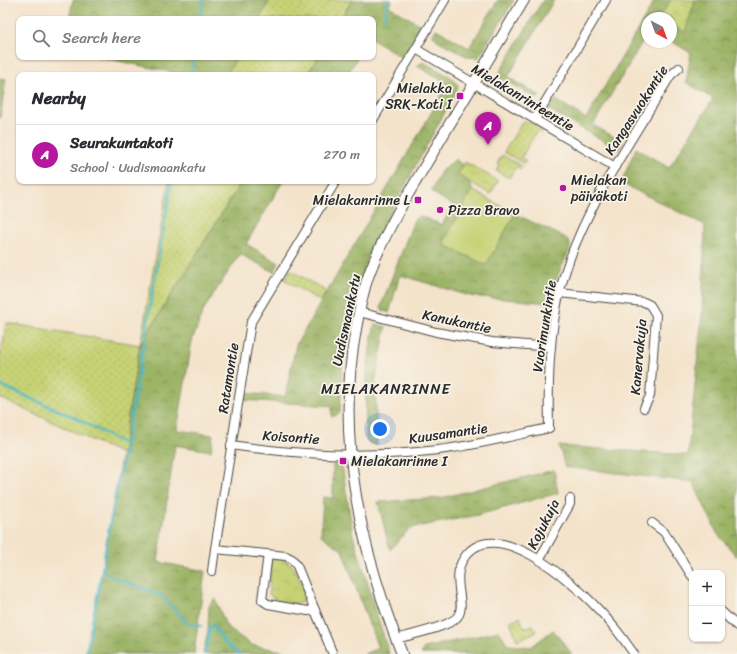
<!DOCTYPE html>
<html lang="en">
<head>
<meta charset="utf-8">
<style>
  body { margin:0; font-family:Sriracha,sans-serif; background:#f2f2f3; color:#2b2b33 }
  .controls { position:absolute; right:12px; bottom:12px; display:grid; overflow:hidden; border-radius:8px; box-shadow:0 1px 3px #0004 }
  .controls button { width:36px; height:36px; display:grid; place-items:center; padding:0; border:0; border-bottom:1px solid #e1e1e2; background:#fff; color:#2b2b33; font:20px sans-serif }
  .compass { position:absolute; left:641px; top:12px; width:36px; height:36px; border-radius:50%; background:#fff; box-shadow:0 1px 3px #0004; rotate:139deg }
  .you { position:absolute; left:380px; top:429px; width:14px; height:14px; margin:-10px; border:3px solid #fff; border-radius:50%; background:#1a73e8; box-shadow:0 0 0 6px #1a73e833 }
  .badge { display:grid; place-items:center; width:26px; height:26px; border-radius:50%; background:#b5179e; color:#fff; font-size:13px; font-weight:700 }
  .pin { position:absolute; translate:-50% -33px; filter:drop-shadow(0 1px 2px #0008) }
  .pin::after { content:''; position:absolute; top:21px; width:14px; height:12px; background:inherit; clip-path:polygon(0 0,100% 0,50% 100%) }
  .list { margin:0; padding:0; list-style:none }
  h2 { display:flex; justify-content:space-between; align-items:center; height:52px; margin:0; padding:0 16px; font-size:17px }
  h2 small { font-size:13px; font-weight:400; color:#7c7c81 }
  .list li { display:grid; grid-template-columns:26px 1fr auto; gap:12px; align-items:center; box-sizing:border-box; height:60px; padding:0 16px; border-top:1px solid #e1e1e2 }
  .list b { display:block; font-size:15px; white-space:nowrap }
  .list p { margin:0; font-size:13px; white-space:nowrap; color:#7c7c81 }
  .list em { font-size:13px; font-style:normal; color:#7c7c81 }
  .icon { flex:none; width:22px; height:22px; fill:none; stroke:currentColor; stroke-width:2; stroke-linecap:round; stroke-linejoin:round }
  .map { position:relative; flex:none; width:737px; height:654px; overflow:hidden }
  .search { position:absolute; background:#fff; box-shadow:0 1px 3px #0004; left:16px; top:16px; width:360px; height:44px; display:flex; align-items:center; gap:10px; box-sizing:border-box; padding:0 14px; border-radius:8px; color:#7c7c81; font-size:15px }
  .panel { position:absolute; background:#fff; box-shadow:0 1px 3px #0004; left:16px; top:72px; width:360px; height:112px; border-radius:8px }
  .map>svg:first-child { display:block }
</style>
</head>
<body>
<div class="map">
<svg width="737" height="654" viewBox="0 0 737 654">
  <defs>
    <pattern id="grass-dots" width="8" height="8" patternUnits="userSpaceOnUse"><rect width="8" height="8" fill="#c6d274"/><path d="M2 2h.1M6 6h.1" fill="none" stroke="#aab465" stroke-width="1.8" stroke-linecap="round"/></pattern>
    <pattern id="forest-crowns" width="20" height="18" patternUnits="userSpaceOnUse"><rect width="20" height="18" fill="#9cb466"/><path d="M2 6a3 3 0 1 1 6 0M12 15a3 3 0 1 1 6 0" fill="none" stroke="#7f9354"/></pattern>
    <pattern id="park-crowns" width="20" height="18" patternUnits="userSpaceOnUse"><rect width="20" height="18" fill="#c6d274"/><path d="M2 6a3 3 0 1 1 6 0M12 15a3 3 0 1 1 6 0" fill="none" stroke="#aab465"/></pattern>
  </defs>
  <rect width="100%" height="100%" fill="#f7f3e8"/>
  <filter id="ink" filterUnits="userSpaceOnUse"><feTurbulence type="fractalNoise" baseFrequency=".025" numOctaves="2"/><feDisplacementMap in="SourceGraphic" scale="8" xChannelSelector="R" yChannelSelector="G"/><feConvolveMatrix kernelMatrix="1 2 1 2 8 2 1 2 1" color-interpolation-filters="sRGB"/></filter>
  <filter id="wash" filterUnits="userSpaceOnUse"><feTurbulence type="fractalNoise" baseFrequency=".012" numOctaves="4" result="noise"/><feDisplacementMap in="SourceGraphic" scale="16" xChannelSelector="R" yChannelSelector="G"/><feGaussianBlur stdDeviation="0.9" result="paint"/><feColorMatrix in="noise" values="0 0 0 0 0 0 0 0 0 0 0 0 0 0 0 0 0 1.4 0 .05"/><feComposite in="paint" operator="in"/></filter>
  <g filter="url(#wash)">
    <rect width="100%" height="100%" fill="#f4e3cb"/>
    <g fill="url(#grass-dots)" stroke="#787e50">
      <polygon points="270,0 352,0 341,19 259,19"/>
      <polygon points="237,57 318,57 307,75 226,75"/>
      <polygon points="523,121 532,123 541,129 542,133 537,131 521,158 526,161 524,164 504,152"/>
      <polygon points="502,155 523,167 521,169 516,167 509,178 496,171 499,165 497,164"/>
      <polygon points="169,181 242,181 140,345 122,454 0,398 0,357 7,323 140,345"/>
      <polygon points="290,270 326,291 320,301 285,280"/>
    </g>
    <g fill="url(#forest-crowns)" stroke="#647048">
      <polygon points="73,0 270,0 259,19 69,19"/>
      <polygon points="352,0 392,0 389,6 422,26 403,58 373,39 373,19 341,19"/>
      <polygon points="498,0 514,0 478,58 468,57 437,40 433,35 436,29 469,48"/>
      <polygon points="543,0 554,0 508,77 540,96 537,98 500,78 500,72"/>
      <polygon points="655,0 671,0 660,17 661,18 647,18 647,34 593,125 623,142 619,150 548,109 555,99 586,119"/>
      <polygon points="695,0 737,0 737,557 717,533 693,482 565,467 559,446 688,455 702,315 705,225 621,183 636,148 669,168 713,99 686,82 691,53 671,41 671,24 685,31"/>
      <polygon points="99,57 237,57 226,75 186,75"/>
      <polygon points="318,57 358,57 347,75 307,75"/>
      <polygon points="423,62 451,77 458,85 458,88 371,248 352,304 343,350 340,413 332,417 332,406 243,400 245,393 285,397 296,345 448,84 417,66"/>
      <polygon points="0,78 6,79 0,118"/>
      <polygon points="456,159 463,166 458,175 471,183 472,190 443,244 486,265 515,214 566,238 570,244 570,249 556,279 550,303 470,296 400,275 389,313 382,310 381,306 414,220 420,216 442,225 453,205 433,193 432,189 442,170"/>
      <polygon points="242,181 283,181 246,244 279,263 274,272 240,254 204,309 192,341 177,430 213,435 211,451 175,445 158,562 205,571 194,654 86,654 99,589 140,345"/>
      <path d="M375,324L386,327L375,382L377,445L370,444L366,439C365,397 365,366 375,324Z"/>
      <polygon points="337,464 342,467 343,471 353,535 389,654 364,654 378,648 342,550 321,535 323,497 333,498 333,465"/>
      <polygon points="554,470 558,493 478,515 410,528 390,550 378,502 441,498"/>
      <polygon points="215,598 226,626 251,645 297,654 203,654 208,630 209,606"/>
      <polygon points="553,630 572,654 421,654 424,648 499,631 508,645 531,647"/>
    </g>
    <g fill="url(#park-crowns)" stroke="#787e50">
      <polygon points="671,0 695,0 685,32 671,24 671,18 660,17"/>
      <polygon points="465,162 498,181 490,194 458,175"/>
      <path d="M279,557C298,564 300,581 306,598C301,609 274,602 269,594L271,561L274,558Z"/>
      <polygon points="520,617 524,628 533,625 536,632 517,640 510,621"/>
    </g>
    <polygon fill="#c6d274" stroke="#787e50" points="472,190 515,214 486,265 443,244"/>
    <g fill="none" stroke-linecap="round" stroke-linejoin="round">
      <g stroke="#4ab7c4" stroke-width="2.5">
        <polyline points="385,18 388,0"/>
        <polyline points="200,19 204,0"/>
        <polyline points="190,75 194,57"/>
        <polyline points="0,385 76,418 126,445 111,517 102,571 115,578 161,595 187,623 201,626"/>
        <polyline points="126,445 172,181"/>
        <polyline points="86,654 102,571"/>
        <polyline points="205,654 210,626 214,627 225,643 239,654"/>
      </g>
    </g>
  </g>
  <g filter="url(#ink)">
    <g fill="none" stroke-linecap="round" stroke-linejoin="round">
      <defs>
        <g id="minor">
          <polyline points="416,49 615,167"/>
          <polyline points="535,119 606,0"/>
          <polyline points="373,120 445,0"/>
          <polyline points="559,293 644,302 650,305 656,315 650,396 644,408"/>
          <polyline points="359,312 436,332 492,342 551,347"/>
          <path d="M231,445C298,455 370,458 438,450C475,446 512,436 549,428C548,381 549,332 561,287C579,215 633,138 671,75L679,68"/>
          <polyline points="652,523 664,532 692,576"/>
          <polyline points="268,554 262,600 268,604 308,611 315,610"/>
          <polyline points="539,560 570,504 570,499"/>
          <polyline points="212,571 215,549"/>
          <polyline points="722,612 737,626"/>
          <path d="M396,639C409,635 451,627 458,616C467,604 450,578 464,558C495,512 574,583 598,609C612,623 623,638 634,654"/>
          <polyline points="332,652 297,566 292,559 286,556 215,549 251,322 336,181"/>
        </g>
        <path id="tertiary" d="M402,654C361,550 335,441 356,329C360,307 364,285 373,264C389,224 413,186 435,149C464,99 494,50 524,0"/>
      </defs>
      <use href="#minor" stroke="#494743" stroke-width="10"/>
      <use href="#tertiary" stroke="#494743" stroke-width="12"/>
      <use href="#minor" stroke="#fff" stroke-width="8"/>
      <use href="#tertiary" stroke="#fff" stroke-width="10"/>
    </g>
  </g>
  <g fill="#b5179e" stroke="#f7f3e8" stroke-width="1.5">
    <rect x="456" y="92" width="8" height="8" rx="2"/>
    <circle cx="563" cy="188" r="4"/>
    <rect x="414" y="196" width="8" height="8" rx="2"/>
    <circle cx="440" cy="210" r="4"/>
    <rect x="339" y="457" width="8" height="8" rx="2"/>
  </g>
  <g text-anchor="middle" stroke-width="3.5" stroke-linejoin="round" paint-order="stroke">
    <g font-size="14" fill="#2b2b2b" stroke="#f7f3e8" text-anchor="start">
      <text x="452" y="93" text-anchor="end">Mielakka<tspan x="452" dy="16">SRK-Koti I</tspan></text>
      <text x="571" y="185">Mielakan<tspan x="571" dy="16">päiväkoti</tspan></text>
      <text x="410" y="205" text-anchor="end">Mielakanrinne L</text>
      <text x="448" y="215">Pizza Bravo</text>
      <text x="351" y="466">Mielakanrinne I</text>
    </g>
    <g font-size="14" fill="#2b2b2b" stroke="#f7f3e8">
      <text transform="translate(523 97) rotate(31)" y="5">Mielakanrinteentie</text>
      <text transform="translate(636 110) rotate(-57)" y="5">Kangasvuokontie</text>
      <text transform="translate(346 320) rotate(-78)" y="5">Uudismaankatu</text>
      <text transform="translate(457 321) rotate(12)" y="5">Kanukantie</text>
      <text transform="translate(544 326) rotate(-81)" y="5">Vuorimunkintie</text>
      <text transform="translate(638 357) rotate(-85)" y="5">Kanervakuja</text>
      <text transform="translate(228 378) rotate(-81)" y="5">Ratamontie</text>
      <text transform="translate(448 433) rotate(-8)" y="5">Kuusamantie</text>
      <text transform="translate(291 437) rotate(4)" y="5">Koisontie</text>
      <text transform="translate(543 524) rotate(-63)" y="5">Kojukuja</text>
    </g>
    <g font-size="15" letter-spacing="1" fill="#2b2b2b" stroke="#f7f3e8">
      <text x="386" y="394">MIELAKANRINNE</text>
    </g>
  </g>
</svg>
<div class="controls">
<button>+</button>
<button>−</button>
</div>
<svg class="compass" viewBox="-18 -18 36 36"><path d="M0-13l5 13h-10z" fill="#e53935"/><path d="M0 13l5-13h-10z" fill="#7c7c81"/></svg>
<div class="you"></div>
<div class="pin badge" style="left:488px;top:145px">A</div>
<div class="search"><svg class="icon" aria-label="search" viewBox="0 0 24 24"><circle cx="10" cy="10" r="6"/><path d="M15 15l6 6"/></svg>Search here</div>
<section class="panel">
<h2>Nearby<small></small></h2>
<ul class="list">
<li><span class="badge">A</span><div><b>Seurakuntakoti</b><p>School · Uudismaankatu</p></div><em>270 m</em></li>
</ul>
</section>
</div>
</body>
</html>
